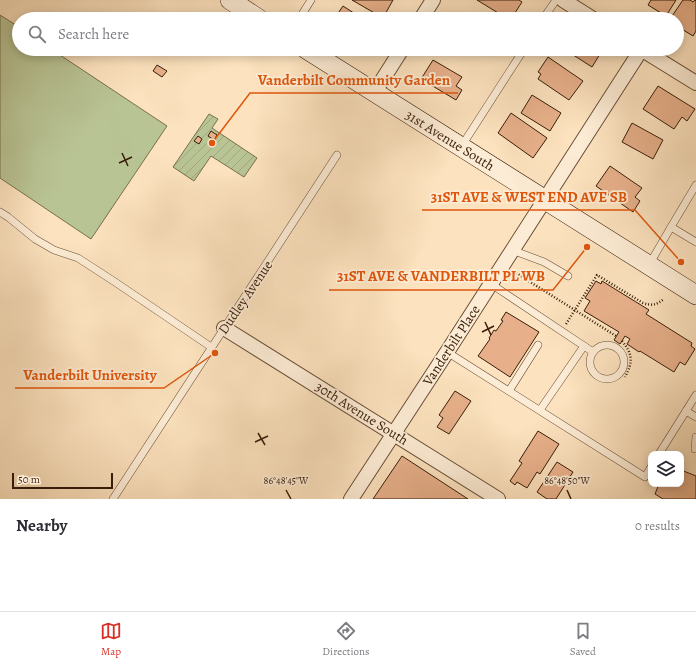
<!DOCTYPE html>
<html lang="en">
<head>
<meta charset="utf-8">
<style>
  body { margin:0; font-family:Alegreya,serif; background:#f7f7f7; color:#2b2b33 }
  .controls { position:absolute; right:12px; bottom:12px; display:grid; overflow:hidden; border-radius:8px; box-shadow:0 2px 10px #0003 }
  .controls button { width:36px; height:36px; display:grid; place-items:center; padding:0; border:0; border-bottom:1px solid #e1e1e2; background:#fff; color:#2b2b33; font:20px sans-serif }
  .scale { position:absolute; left:12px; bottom:10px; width:101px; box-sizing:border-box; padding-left:4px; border:2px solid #381d09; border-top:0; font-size:11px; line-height:14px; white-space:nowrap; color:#381d09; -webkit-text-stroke:3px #fdecd5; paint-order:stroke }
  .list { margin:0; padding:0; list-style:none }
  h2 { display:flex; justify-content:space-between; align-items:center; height:52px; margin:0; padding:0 16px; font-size:17px }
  h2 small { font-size:13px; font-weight:400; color:#7c7c81 }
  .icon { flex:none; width:22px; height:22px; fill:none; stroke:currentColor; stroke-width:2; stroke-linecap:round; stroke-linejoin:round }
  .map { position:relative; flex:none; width:696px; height:499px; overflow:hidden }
  .search { position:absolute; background:#fff; box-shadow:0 2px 10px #0003; left:12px; right:12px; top:12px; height:44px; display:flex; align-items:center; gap:10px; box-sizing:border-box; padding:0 14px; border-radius:22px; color:#7c7c81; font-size:15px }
  .sheet { height:112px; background:#fff }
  nav { display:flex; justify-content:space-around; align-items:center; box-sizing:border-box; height:56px; border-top:1px solid #e1e1e2; background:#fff; font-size:11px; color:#7c7c81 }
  nav a { display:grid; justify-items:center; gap:2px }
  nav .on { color:#d93025 }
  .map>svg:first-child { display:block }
</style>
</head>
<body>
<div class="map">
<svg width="696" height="499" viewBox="0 0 696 499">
  <defs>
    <pattern id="garden-furrows" width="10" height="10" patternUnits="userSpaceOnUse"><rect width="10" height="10" fill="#b9c495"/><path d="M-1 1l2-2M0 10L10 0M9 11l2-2" fill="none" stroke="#a0a87f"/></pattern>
  </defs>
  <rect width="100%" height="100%" fill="#fce2be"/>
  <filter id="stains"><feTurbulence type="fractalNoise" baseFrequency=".005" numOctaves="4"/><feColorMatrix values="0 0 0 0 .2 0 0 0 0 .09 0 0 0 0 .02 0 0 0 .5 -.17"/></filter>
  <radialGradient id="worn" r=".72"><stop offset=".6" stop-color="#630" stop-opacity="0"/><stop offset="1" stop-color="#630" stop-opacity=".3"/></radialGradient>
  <polygon fill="url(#garden-furrows)" stroke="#78704f" points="209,114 218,119 212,128 257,158 244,177 211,156 194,181 173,167"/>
  <polygon fill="#b9c495" stroke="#78704f" points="0,15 19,27 19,49 51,49 167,126 91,239 0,178"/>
  <g fill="#e7b08a" stroke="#381d09">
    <polygon points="352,0 393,0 383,18"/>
    <polygon points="477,0 519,0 522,2 511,19 508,19"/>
    <polygon points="651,0 676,0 666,16 648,5"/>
    <polygon points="683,0 690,0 693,2 695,0 696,1 696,31 693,36 677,26 677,19 670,19"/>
    <polygon points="343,6 363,19 334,19"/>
    <polygon points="463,13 471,19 459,19"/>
    <polygon points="468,49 479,49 475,54"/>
    <polygon points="564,49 603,49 592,67"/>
    <polygon points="548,57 583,81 569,100 538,79 541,74 538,72"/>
    <polygon points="433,60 462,77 456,86 462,90 456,100 421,79"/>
    <polygon points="157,65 167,71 162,77 153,71"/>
    <polygon points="658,86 695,109 687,121 682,117 674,129 643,109"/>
    <polygon points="532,95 561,113 550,131 521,113"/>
    <polygon points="511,113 547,138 533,158 498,133"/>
    <polygon points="632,123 663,140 653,159 622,142"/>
    <polygon points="211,131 217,135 214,140 208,136"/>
    <polygon points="198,136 202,139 199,144 194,141"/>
    <polygon points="610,166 642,188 635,197 640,201 633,212 596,186"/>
    <polygon points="596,281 601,284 602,281 649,310 646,314 692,343 691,346 695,349 685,365 680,362 674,372 640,351 639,352 627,344 630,339 625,336 620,344 614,340 619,332 584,311 590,301 585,298"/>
    <polygon points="506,312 539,332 510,377 478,356 490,339 489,338 494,330 496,331 503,321 501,320"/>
    <polygon points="455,391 471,401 449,434 437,427 443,418 439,415"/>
    <polygon points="538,431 559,444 540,474 537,472 527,488 517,482 515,485 510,481 522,463 519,461"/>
    <polygon points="402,456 468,499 373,499"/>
    <polygon points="557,462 573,472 556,499 547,499 537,492"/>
    <polygon points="681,470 696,476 696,499 663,499 655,494 659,484 681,484"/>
  </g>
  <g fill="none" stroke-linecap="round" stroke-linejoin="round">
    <defs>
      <g id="service">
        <polyline points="299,19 311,0"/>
        <polyline points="543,19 556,0"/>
        <polyline points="461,147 524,49"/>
        <polyline points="696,185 671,227 696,242"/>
        <polyline points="0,212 8,217 35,239 54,250 78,258 115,282 211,347"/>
        <polyline points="512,250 544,262 568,276"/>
        <polyline points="649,265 671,227"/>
        <polyline points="491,284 593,352"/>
        <circle cx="607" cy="362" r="17"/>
        <polyline points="447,352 645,477 651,467"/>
        <polyline points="509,391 538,345"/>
        <polyline points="540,410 584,346"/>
        <polyline points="686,411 696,417"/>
        <polyline points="695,449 696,437"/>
        <polyline points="659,454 696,395"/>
        <polyline points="113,499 337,155"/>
      </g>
      <g id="minor">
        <polyline points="563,0 593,19"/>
        <polyline points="421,19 433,0"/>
        <polyline points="641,49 696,83"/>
        <polyline points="374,93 402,49"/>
        <polyline points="224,328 498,499"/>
        <polyline points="351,499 447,352 641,50"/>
      </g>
      <g id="secondary">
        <polyline points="230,0 259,19"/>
        <polyline points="306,49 696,295"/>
      </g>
    </defs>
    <use href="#service" stroke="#694e36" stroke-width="8"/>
    <use href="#minor" stroke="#694e36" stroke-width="16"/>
    <use href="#secondary" stroke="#381d09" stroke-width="20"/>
    <g stroke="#381d09" stroke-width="2.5" stroke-dasharray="1 2" stroke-linecap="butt">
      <polyline points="516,273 616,336"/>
      <path d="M566,324L597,275L643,303C652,306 656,305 664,299"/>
      <path d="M622,341C633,354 633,362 625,377"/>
    </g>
    <use href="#service" stroke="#fdecd5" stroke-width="7"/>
    <use href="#minor" stroke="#fdecd5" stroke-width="14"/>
    <use href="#secondary" stroke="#fdecd5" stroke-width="19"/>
  </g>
  <path fill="none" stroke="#381d09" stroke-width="1.5" d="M122,153L128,166M119,163L132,157M485,322L491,335M482,332L494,326M258,433L265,445M255,442L268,436M286,490L291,499M567,490L571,499"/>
  <g text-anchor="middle" stroke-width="3.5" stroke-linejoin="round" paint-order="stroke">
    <g font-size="14" fill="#381d09" stroke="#fdecd5">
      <text transform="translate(450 140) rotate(32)" y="5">31st Avenue South</text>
      <text transform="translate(245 297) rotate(-56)" y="5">Dudley Avenue</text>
      <text transform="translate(451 345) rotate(-57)" y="5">Vanderbilt Place</text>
      <text transform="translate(362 413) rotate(32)" y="5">30th Avenue South</text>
    </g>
  </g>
  <g font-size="10" text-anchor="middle" fill="#381d09" stroke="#fdecd5" stroke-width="3.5" stroke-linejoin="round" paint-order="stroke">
    <text x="286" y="484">86°48'45"W</text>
    <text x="567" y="484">86°48'50"W</text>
  </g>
  <path fill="none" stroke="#df560c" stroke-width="1.5" d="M212 143L250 93H458M681 262L635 210H422M587 247L553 290H329M215 353L164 388H15"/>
  <g fill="#df560c" stroke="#fdecd5" stroke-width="1.5">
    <circle cx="212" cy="143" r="4"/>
    <circle cx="681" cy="262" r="4"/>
    <circle cx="587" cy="247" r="4"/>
    <circle cx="215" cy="353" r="4"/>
  </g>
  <g font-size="15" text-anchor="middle" font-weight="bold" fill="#df560c" stroke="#fdecd5" stroke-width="3.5" stroke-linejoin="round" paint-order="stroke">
    <text x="354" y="85">Vanderbilt Community Garden</text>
    <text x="529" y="202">31ST AVE &amp; WEST END AVE SB</text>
    <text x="441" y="281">31ST AVE &amp; VANDERBILT PL WB</text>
    <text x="90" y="380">Vanderbilt University</text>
  </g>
  <rect width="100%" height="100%" filter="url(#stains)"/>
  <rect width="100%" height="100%" fill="url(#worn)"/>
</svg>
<div class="controls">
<button><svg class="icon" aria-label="layers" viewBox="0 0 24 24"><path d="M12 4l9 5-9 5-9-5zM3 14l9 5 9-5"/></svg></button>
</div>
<div class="scale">50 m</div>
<div class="search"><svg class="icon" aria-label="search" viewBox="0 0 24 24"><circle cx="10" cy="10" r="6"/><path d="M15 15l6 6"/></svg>Search here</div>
</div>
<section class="sheet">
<h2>Nearby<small>0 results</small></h2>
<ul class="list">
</ul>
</section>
<nav>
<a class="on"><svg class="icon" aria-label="map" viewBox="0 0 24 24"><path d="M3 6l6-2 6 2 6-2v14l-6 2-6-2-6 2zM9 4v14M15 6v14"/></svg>Map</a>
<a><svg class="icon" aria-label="directions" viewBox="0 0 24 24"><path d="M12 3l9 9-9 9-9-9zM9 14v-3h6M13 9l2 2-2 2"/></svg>Directions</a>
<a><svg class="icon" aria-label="saved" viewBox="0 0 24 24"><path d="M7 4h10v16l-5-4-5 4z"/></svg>Saved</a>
</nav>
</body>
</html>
